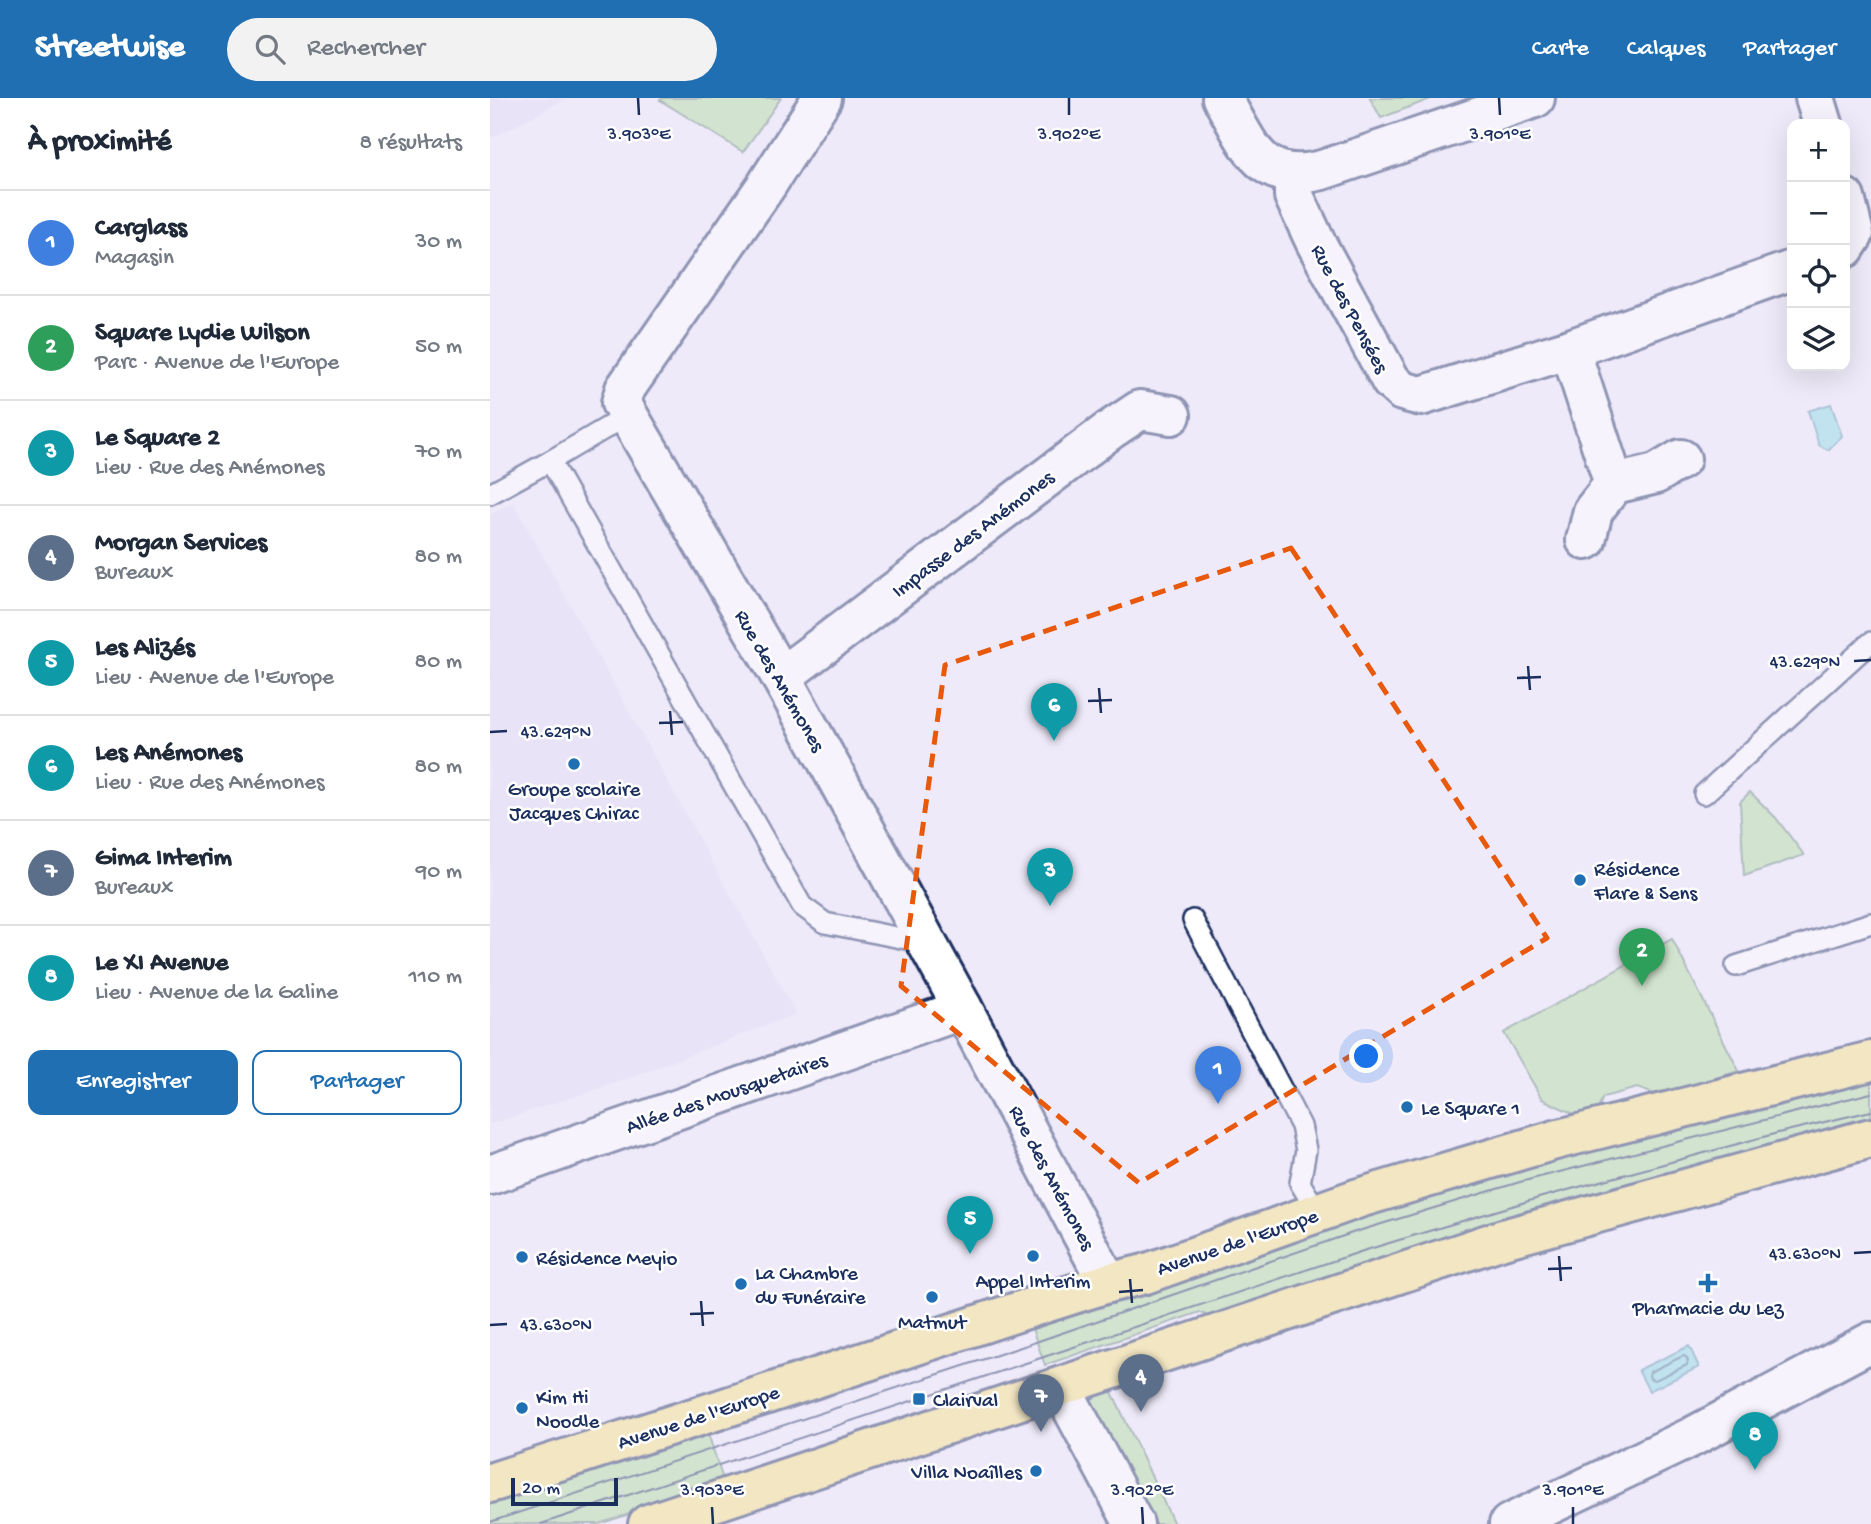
<!DOCTYPE html>
<html lang="fr">
<head>
<meta charset="utf-8">
<style>
  body { margin:0; font-family:"Gochi Hand",sans-serif; background:#f2f2f3; color:#1f2937 }
  .controls { position:absolute; right:21px; top:21px; display:grid; overflow:hidden; border-radius:14px; box-shadow:0 7px 28px #0002 }
  .controls button { width:63px; height:63px; display:grid; place-items:center; padding:0; border:0; border-bottom:2px solid #e0e1e3; background:#fff; color:#1f2937; font:35px sans-serif }
  .scale { position:absolute; left:21px; bottom:18px; width:107px; box-sizing:border-box; padding-left:7px; border:4px solid #1b2f5e; border-top:0; font-size:19px; line-height:24px; white-space:nowrap; color:#1b2f5e; -webkit-text-stroke:5px #fff; paint-order:stroke }
  .you { position:absolute; left:877px; top:959px; width:24px; height:24px; margin:-18px; border:5px solid #fff; border-radius:50%; background:#1a73e8; box-shadow:0 0 0 10px #1a73e833 }
  .badge { display:grid; place-items:center; width:46px; height:46px; border-radius:50%; background:#1f6fb2; color:#fff; font-size:23px; font-weight:700 }
  .pin { position:absolute; translate:-50% -58px; filter:drop-shadow(0 2px 4px #0008) }
  .pin::after { content:''; position:absolute; top:37px; width:24px; height:21px; background:inherit; clip-path:polygon(0 0,100% 0,50% 100%) }
  .list { margin:0; padding:0; list-style:none }
  h2 { display:flex; justify-content:space-between; align-items:center; height:91px; margin:0; padding:0 28px; font-size:30px }
  h2 small { font-size:23px; font-weight:400; color:#747a83 }
  .list li { display:grid; grid-template-columns:46px 1fr auto; gap:21px; align-items:center; box-sizing:border-box; height:105px; padding:0 28px; border-top:2px solid #e0e1e3 }
  .list b { display:block; font-size:26px; white-space:nowrap }
  .list p { margin:0; font-size:23px; white-space:nowrap; color:#747a83 }
  .list em { font-size:23px; font-style:normal; color:#747a83 }
  .actions { display:flex; gap:14px; padding:21px 28px }
  .actions a { flex:1; padding:16px 0; border:2px solid #1f6fb2; border-radius:14px; text-align:center; font-size:24px; color:#1f6fb2 }
  .actions .main { background:#1f6fb2; color:#fff }
  .icon { flex:none; width:38px; height:38px; fill:none; stroke:currentColor; stroke-width:2; stroke-linecap:round; stroke-linejoin:round }
  .map { position:relative; flex:none; width:1381px; height:1426px; overflow:hidden }
  header { display:flex; align-items:center; gap:42px; box-sizing:border-box; height:98px; padding:0 35px; background:#1f6fb2; color:#fff }
  header strong { font-size:33px }
  nav { display:flex; gap:38px; margin-inline-start:auto; font-size:24px }
  .search { width:490px; height:63px; background:#f2f2f3; display:flex; align-items:center; gap:18px; box-sizing:border-box; padding:0 24px; border-radius:38px; color:#747a83; font-size:26px }
  main { display:flex }
  aside { flex:1; background:#fff }
  .map>svg:first-child { display:block }
</style>
</head>
<body>
<header>
<strong>Streetwise</strong>
<div class="search"><svg class="icon" aria-label="search" viewBox="0 0 24 24"><circle cx="10" cy="10" r="6"/><path d="M15 15l6 6"/></svg>Rechercher</div>
<nav><a>Carte</a><a>Calques</a><a>Partager</a></nav>
</header>
<main>
<aside>
<h2>À proximité<small>8 résultats</small></h2>
<ul class="list">
<li><span class="badge" style="background:#3f7fe0">1</span><div><b>Carglass</b><p>Magasin</p></div><em>30 m</em></li>
<li><span class="badge" style="background:#2e9e5b">2</span><div><b>Square Lydie Wilson</b><p>Parc · Avenue de l'Europe</p></div><em>50 m</em></li>
<li><span class="badge" style="background:#0f9aa8">3</span><div><b>Le Square 2</b><p>Lieu · Rue des Anémones</p></div><em>70 m</em></li>
<li><span class="badge" style="background:#5c6f8a">4</span><div><b>Morgan Services</b><p>Bureaux</p></div><em>80 m</em></li>
<li><span class="badge" style="background:#0f9aa8">5</span><div><b>Les Alizés</b><p>Lieu · Avenue de l'Europe</p></div><em>80 m</em></li>
<li><span class="badge" style="background:#0f9aa8">6</span><div><b>Les Anémones</b><p>Lieu · Rue des Anémones</p></div><em>80 m</em></li>
<li><span class="badge" style="background:#5c6f8a">7</span><div><b>Gima Interim</b><p>Bureaux</p></div><em>90 m</em></li>
<li><span class="badge" style="background:#0f9aa8">8</span><div><b>Le XI Avenue</b><p>Lieu · Avenue de la Galine</p></div><em>110 m</em></li>
</ul>
<div class="actions"><a class="main">Enregistrer</a><a>Partager</a></div>
</aside>
<div class="map">
<svg width="1381" height="1426" viewBox="0 0 1381 1426">
  <rect width="100%" height="100%" fill="#eeeaf9"/>
  <filter id="ink" filterUnits="userSpaceOnUse"><feTurbulence type="fractalNoise" baseFrequency=".0143" numOctaves="2"/><feDisplacementMap in="SourceGraphic" scale="14" xChannelSelector="R" yChannelSelector="G"/><feConvolveMatrix kernelMatrix="1 2 1 2 8 2 1 2 1" color-interpolation-filters="sRGB"/></filter>
  <g filter="url(#ink)">
    <g fill="#e2dbf4">
      <polygon points="0,0 77,0 0,41"/>
      <polygon points="23,404 306,916 126,985 0,1026 0,417"/>
    </g>
    <g fill="#b0dd9b" stroke="#66867c" stroke-width="2">
      <polygon points="173,0 291,0 253,54 170,2"/>
      <polygon points="880,0 943,0 891,20"/>
      <polygon points="1260,694 1286,720 1314,757 1254,778 1250,704"/>
      <polygon points="1182,841 1249,973 1167,997 1147,990 1113,999 1107,1013 1088,1018 1052,1001 1014,935"/>
      <polygon points="1381,976 1381,1027 727,1223 710,1214 555,1267 539,1222 871,1110"/>
      <polygon points="621,1292 684,1426 656,1426 596,1302"/>
      <polygon points="216,1329 234,1385 109,1426 0,1426 0,1400"/>
    </g>
    <g fill="#89dae2" stroke="#5d96ad" stroke-width="2">
      <polygon points="1341,306 1352,338 1338,352 1329,347 1318,313"/>
      <polygon points="1199,1248 1209,1269 1159,1293 1148,1272"/>
    </g>
    <g fill="none" stroke-linecap="round" stroke-linejoin="round">
      <polygon stroke="#477393" stroke-width="2" points="1193,1258 1196,1259 1198,1263 1197,1267 1165,1282 1160,1281 1159,1277 1160,1274"/>
      <defs>
        <g id="lane">
          <polyline points="60,363 312,808 335,825 436,845"/>
          <polyline points="0,396 60,363 138,317"/>
          <polyline points="1214,696 1381,544"/>
          <polyline points="703,822 811,1028 816,1052 810,1085 828,1115"/>
          <polyline points="1246,868 1381,825"/>
        </g>
        <g id="street">
          <polyline points="332,0 276,88 135,291 131,305 291,579 344,675 472,909 618,1185"/>
          <path d="M732,0C759,45 769,88 832,72L1045,0"/>
          <polyline points="1325,0 1333,26"/>
          <polyline points="804,76 804,98 825,143 901,283 912,293 931,298 1080,251 1302,172"/>
          <polyline points="1355,100 1364,136 1355,150"/>
          <polyline points="1080,251 1124,386"/>
          <polyline points="1096,442 1103,413 1124,386 1166,376 1191,361"/>
          <polyline points="291,579 620,332 650,312 681,317"/>
          <polyline points="0,1077 454,918 472,909"/>
          <polyline points="571,1289 644,1426"/>
          <polyline points="1019,1426 1202,1339 1381,1244"/>
        </g>
        <g id="primary">
          <polyline points="0,1385 222,1314 533,1212 618,1185 655,1176 869,1100 1065,1042 1381,963"/>
          <polyline points="158,1426 1013,1141 1381,1040"/>
        </g>
      </defs>
      <use href="#lane" stroke="#1b2f5e" stroke-width="24"/>
      <use href="#street" stroke="#1b2f5e" stroke-width="44"/>
      <use href="#primary" stroke="#1b2f5e" stroke-width="44"/>
      <use href="#lane" stroke="#fff" stroke-width="19"/>
      <use href="#street" stroke="#fff" stroke-width="38"/>
      <use href="#primary" stroke="#f7e281" stroke-width="38"/>
      <g stroke="#1b2f5e" stroke-width="2">
        <polyline points="0,1424 534,1248 865,1134 1030,1084 1381,995"/>
        <polyline points="51,1426 876,1152 1052,1099 1288,1035 1381,1013"/>
      </g>
    </g>
  </g>
  <path d="M0 0H1381V1426H0ZM801,450L1057,840L649,1085L411,888L455,567Z" fill="#eeeaf9" fill-opacity=".55" fill-rule="evenodd"/>
  <path fill="none" stroke="#e8590c" stroke-width="5" stroke-dasharray="14 9" stroke-linejoin="round" d="M801,450L1057,840L649,1085L411,888L455,567Z"/>
  <path fill="none" stroke="#1b2f5e" stroke-width="2.5" d="M148,0L149,17M579,0V17M1009,0L1010,17M1364,563L1381,562M1038,568L1040,592M1027,580L1051,579M609,590L611,615M598,603L622,602M180,613L182,637M169,625L193,624M0,634L17,633M1364,1155L1381,1154M1069,1158L1071,1183M1058,1171L1082,1170M640,1181L642,1205M629,1194L653,1192M211,1203L213,1228M200,1216L224,1215M0,1227L17,1226M222,1409L223,1426M652,1409L653,1426M1083,1409V1426"/>
  <g fill="#1f6fb2" stroke="#fff" stroke-width="2.5">
    <circle cx="84" cy="666" r="7"/>
    <circle cx="1090" cy="782" r="7"/>
    <circle cx="917" cy="1009" r="7"/>
    <circle cx="543" cy="1158" r="7"/>
    <circle cx="32" cy="1159" r="7"/>
    <path d="M1214.5 1174.5h7v7h7v7h-7v7h-7v-7h-7v-7h7z"/>
    <circle cx="251" cy="1186" r="7"/>
    <circle cx="442" cy="1199" r="7"/>
    <rect x="422" y="1294" width="14" height="14" rx="3.5"/>
    <circle cx="32" cy="1310" r="7"/>
    <circle cx="546" cy="1373" r="7"/>
  </g>
  <g text-anchor="middle" stroke-width="5" stroke-linejoin="round" paint-order="stroke">
    <g font-size="21" fill="#1b2f5e" stroke="#fff">
      <text transform="translate(861 210) rotate(62)" y="7">Rue des Pensées</text>
      <text transform="translate(482 435) rotate(-37)" y="7">Impasse des Anémones</text>
      <text transform="translate(291 582) rotate(60)" y="7">Rue des Anémones</text>
      <text transform="translate(236 994) rotate(-19)" y="7">Allée des Mousquetaires</text>
      <text transform="translate(563 1079) rotate(62)" y="7">Rue des Anémones</text>
      <text transform="translate(747 1143) rotate(-19)" y="7">Avenue de l'Europe</text>
      <text transform="translate(208 1318) rotate(-18)" y="7">Avenue de l'Europe</text>
    </g>
    <g font-size="21" fill="#1b2f5e" stroke="#fff" text-anchor="start">
      <text x="84" y="697" text-anchor="middle">Groupe scolaire<tspan x="84" dy="24">Jacques Chirac</tspan></text>
      <text x="1104" y="777">Résidence<tspan x="1104" dy="24">Flare &amp; Sens</tspan></text>
      <text x="931" y="1016">Le Square 1</text>
      <text x="46" y="1166">Résidence Meyio</text>
      <text x="265" y="1181">La Chambre<tspan x="265" dy="24">du Funéraire</tspan></text>
      <text x="543" y="1189" text-anchor="middle">Appel Interim</text>
      <text x="1218" y="1216" text-anchor="middle">Pharmacie du Lez</text>
      <text x="442" y="1230" text-anchor="middle">Matmut</text>
      <text x="46" y="1305">Kim Hi<tspan x="46" dy="24">Noodle</tspan></text>
      <text x="443" y="1308">Clairval</text>
      <text x="532" y="1380" text-anchor="end">Villa Noaîlles</text>
    </g>
  </g>
  <g font-size="18" text-anchor="middle" fill="#1b2f5e" stroke="#fff" stroke-width="5" stroke-linejoin="round" paint-order="stroke">
    <text x="149" y="41">3.903°E</text>
    <text x="579" y="41">3.902°E</text>
    <text x="1010" y="41">3.901°E</text>
    <text x="1315" y="569">43.629°N</text>
    <text x="66" y="639">43.629°N</text>
    <text x="1315" y="1161">43.630°N</text>
    <text x="66" y="1232">43.630°N</text>
    <text x="222" y="1397">3.903°E</text>
    <text x="652" y="1397">3.902°E</text>
    <text x="1083" y="1397">3.901°E</text>
  </g>
</svg>
<div class="controls">
<button>+</button>
<button>−</button>
<button><svg class="icon" aria-label="locate" viewBox="0 0 24 24"><circle cx="12" cy="12" r="6"/><path d="M12 2v4M12 18v4M2 12h4M18 12h4"/></svg></button>
<button><svg class="icon" aria-label="layers" viewBox="0 0 24 24"><path d="M12 4l9 5-9 5-9-5zM3 14l9 5 9-5"/></svg></button>
</div>
<div class="scale">20 m</div>
<div class="you"></div>
<div class="pin badge" style="left:728px;top:1006px;background:#3f7fe0">1</div>
<div class="pin badge" style="left:1152px;top:888px;background:#2e9e5b">2</div>
<div class="pin badge" style="left:560px;top:808px;background:#0f9aa8">3</div>
<div class="pin badge" style="left:651px;top:1314px;background:#5c6f8a">4</div>
<div class="pin badge" style="left:480px;top:1156px;background:#0f9aa8">5</div>
<div class="pin badge" style="left:564px;top:643px;background:#0f9aa8">6</div>
<div class="pin badge" style="left:551px;top:1334px;background:#5c6f8a">7</div>
<div class="pin badge" style="left:1265px;top:1372px;background:#0f9aa8">8</div>
</div>
</main>
</body>
</html>
